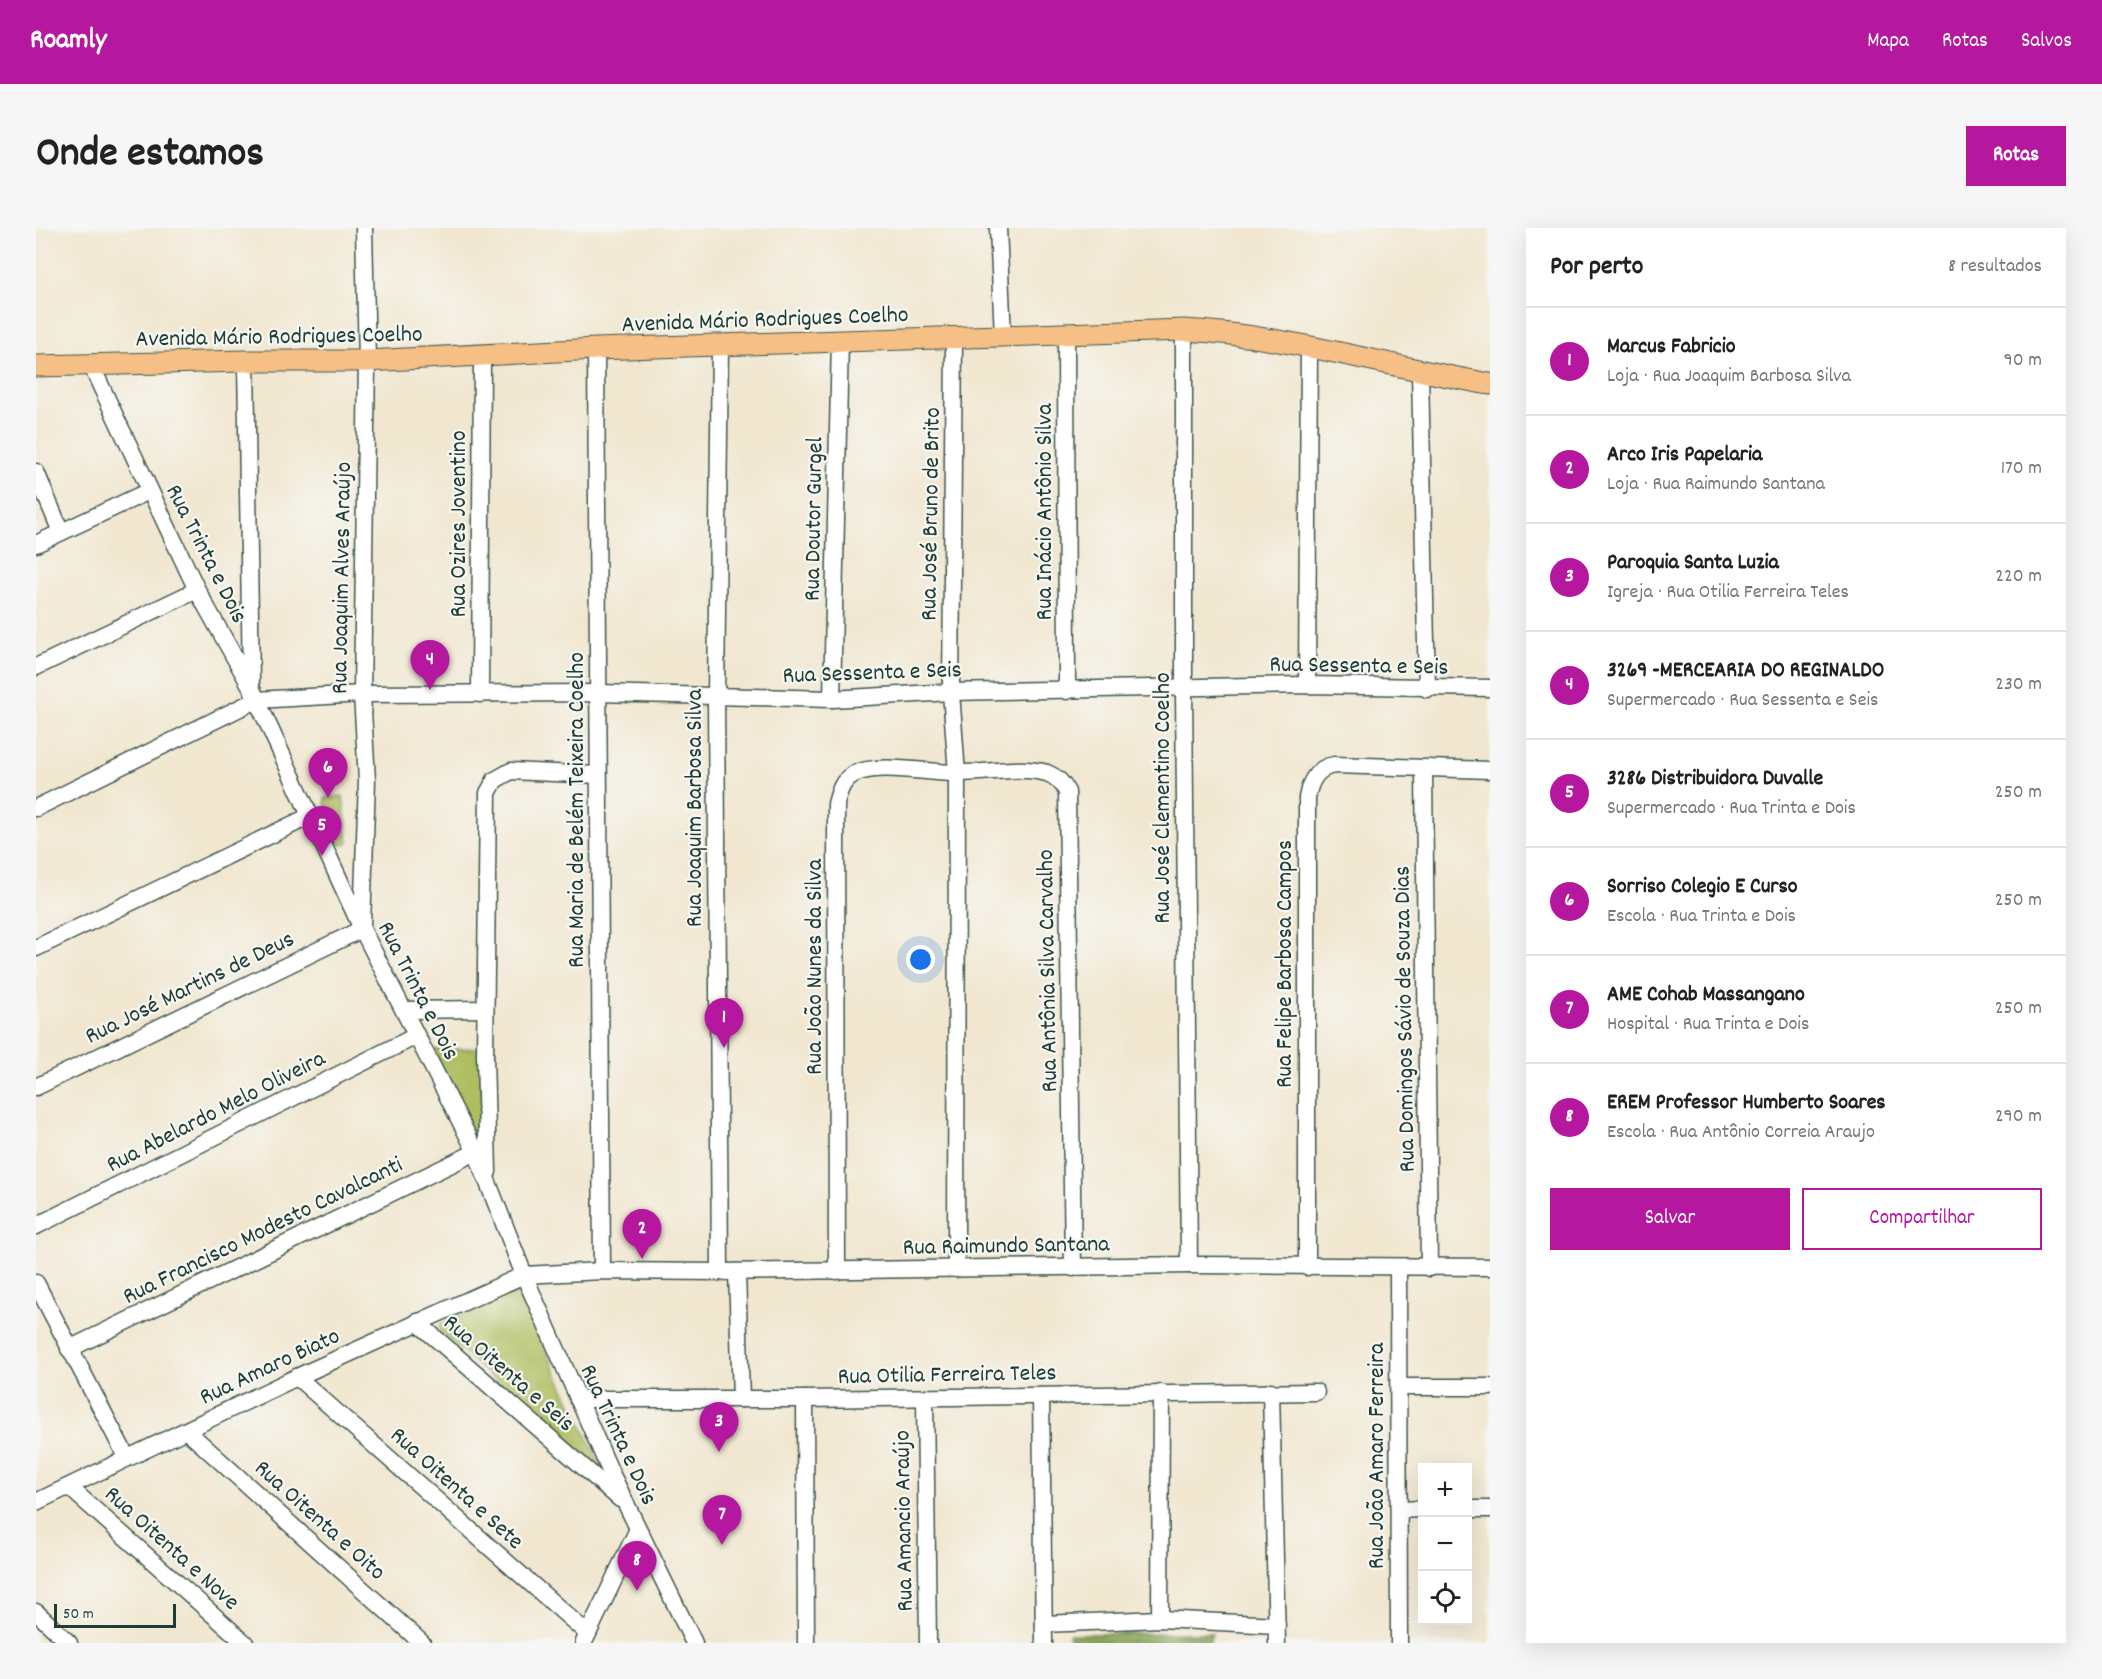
<!DOCTYPE html>
<html lang="pt">
<head>
<meta charset="utf-8">
<style>
  body { margin:0; font-family:Dekko,sans-serif; background:#f6f6f6; color:#222 }
  .controls { position:absolute; right:18px; bottom:18px; display:grid; overflow:hidden; border-radius:0px; box-shadow:0 6px 24px #0002 }
  .controls button { width:54px; height:54px; display:grid; place-items:center; padding:0; border:0; border-bottom:2px solid #e0e0e0; background:#fff; color:#222; font:30px sans-serif }
  .scale { position:absolute; left:18px; bottom:15px; width:122px; box-sizing:border-box; padding-left:6px; border:3px solid #1f3d34; border-top:0; font-size:16px; line-height:21px; white-space:nowrap; color:#1f3d34; -webkit-text-stroke:4px #f6f6f2; paint-order:stroke }
  .you { position:absolute; left:885px; top:732px; width:21px; height:21px; margin:-15px; border:4px solid #fff; border-radius:50%; background:#1a73e8; box-shadow:0 0 0 9px #1a73e833 }
  .badge { display:grid; place-items:center; width:39px; height:39px; border-radius:50%; background:#b5179e; color:#fff; font-size:20px; font-weight:700 }
  .pin { position:absolute; translate:-50% -50px; filter:drop-shadow(0 2px 3px #0008) }
  .pin::after { content:''; position:absolute; top:32px; width:21px; height:18px; background:inherit; clip-path:polygon(0 0,100% 0,50% 100%) }
  .list { margin:0; padding:0; list-style:none }
  h2 { display:flex; justify-content:space-between; align-items:center; height:78px; margin:0; padding:0 24px; font-size:26px }
  h2 small { font-size:20px; font-weight:400; color:#767676 }
  .list li { display:grid; grid-template-columns:39px 1fr auto; gap:18px; align-items:center; box-sizing:border-box; height:108px; padding:0 24px; border-top:2px solid #e0e0e0 }
  .list b { display:block; font-size:22px; white-space:nowrap }
  .list p { margin:0; font-size:20px; white-space:nowrap; color:#767676 }
  .list em { font-size:20px; font-style:normal; color:#767676 }
  .actions { display:flex; gap:12px; padding:18px 24px }
  .actions a { flex:1; padding:14px 0; border:2px solid #b5179e; border-radius:0px; text-align:center; font-size:21px; color:#b5179e }
  .actions .main { background:#b5179e; color:#fff }
  .icon { flex:none; width:33px; height:33px; fill:none; stroke:currentColor; stroke-width:2; stroke-linecap:round; stroke-linejoin:round }
  .map { position:relative; flex:none; width:1454px; height:1415px; overflow:hidden; border-radius:0px }
  header { display:flex; align-items:center; gap:36px; box-sizing:border-box; height:84px; padding:0 30px; background:#b5179e; color:#fff }
  header strong { font-size:28px }
  nav { display:flex; gap:33px; margin-inline-start:auto; font-size:21px }
  .intro { display:flex; align-items:center; justify-content:space-between; box-sizing:border-box; height:144px; padding:0 36px }
  h1 { margin:0; font-size:42px }
  .button { padding:15px 27px; border-radius:0px; background:#b5179e; color:#fff; font-size:21px; font-weight:700 }
  main { display:flex; gap:36px; padding:0 36px }
  aside { flex:1; background:#fff; border-radius:0px; box-shadow:0 6px 24px #0002 }
  .map>svg:first-child { display:block }
</style>
</head>
<body>
<header>
<strong>Roamly</strong>
<nav><a>Mapa</a><a>Rotas</a><a>Salvos</a></nav>
</header>
<div class="intro"><h1>Onde estamos</h1><a class="button">Rotas</a></div>
<main>
<div class="map">
<svg width="1454" height="1415" viewBox="0 0 1454 1415">
  <defs>
    <pattern id="forest-firs" width="22" height="20" patternUnits="userSpaceOnUse" patternTransform="scale(1.5)"><rect width="22" height="20" fill="#8aa456"/><path d="M5 1l3.5 6h-7zM16 11l3.5 6h-7z" fill="#708748"/></pattern>
  </defs>
  <rect width="100%" height="100%" fill="#f6f6f2"/>
  <filter id="ink" filterUnits="userSpaceOnUse"><feTurbulence type="fractalNoise" baseFrequency=".0167" numOctaves="2"/><feDisplacementMap in="SourceGraphic" scale="12" xChannelSelector="R" yChannelSelector="G"/><feConvolveMatrix kernelMatrix="1 2 1 2 8 2 1 2 1" color-interpolation-filters="sRGB"/></filter>
  <filter id="wash" filterUnits="userSpaceOnUse"><feTurbulence type="fractalNoise" baseFrequency=".008" numOctaves="4" result="noise"/><feDisplacementMap in="SourceGraphic" scale="24" xChannelSelector="R" yChannelSelector="G"/><feGaussianBlur stdDeviation="1.35" result="paint"/><feColorMatrix in="noise" values="0 0 0 0 0 0 0 0 0 0 0 0 0 0 0 0 0 1.4 0 .05"/><feComposite in="paint" operator="in"/></filter>
  <g filter="url(#wash)">
    <rect width="100%" height="100%" fill="#f1e7d0"/>
    <polygon fill="url(#forest-firs)" stroke="#547045" stroke-width="1.5" points="1176,1405 1173,1415 1033,1415 1033,1406"/>
    <g fill="#aebd5f" stroke="#667d4a" stroke-width="1.5">
      <polygon points="307,568 312,616 294,618 289,570"/>
      <polygon points="445,820 447,926 393,822"/>
      <polygon points="474,1063 482,1066 566,1239 564,1242 559,1242 404,1103 404,1097"/>
    </g>
  </g>
  <g filter="url(#ink)">
    <g fill="none" stroke-linecap="round" stroke-linejoin="round">
      <defs>
        <g id="minor">
          <polyline points="962,0 967,108"/>
          <polyline points="1148,102 1148,461 1153,1037"/>
          <polyline points="1030,105 1031,463"/>
          <polyline points="918,109 915,464 921,546 920,1041"/>
          <polyline points="560,121 566,1043"/>
          <polyline points="210,133 215,456"/>
          <polyline points="55,137 161,362 215,459 326,701 440,924 488,1047 575,1245 658,1415"/>
          <polyline points="1384,144 1391,461"/>
          <polyline points="0,244 25,304"/>
          <polyline points="0,316 113,263"/>
          <polyline points="0,439 161,362"/>
          <polyline points="1271,457 1273,119"/>
          <polyline points="444,466 446,126"/>
          <polyline points="796,471 804,112"/>
          <polyline points="1388,542 1393,1040"/>
          <polyline points="0,580 220,472 326,466 562,465 796,471 915,464 1271,457 1454,460"/>
          <polyline points="326,697 331,552 326,466 331,133 328,0"/>
          <polyline points="0,720 272,589"/>
          <polyline points="368,782 449,781"/>
          <polyline points="0,859 326,701"/>
          <polyline points="452,944 449,828 452,565 459,552 475,543 562,547"/>
          <polyline points="0,998 380,808"/>
          <path d="M1271,1039V570C1274,552 1281,540 1298,537L1454,542"/>
          <polyline points="1362,1040 1363,1415"/>
          <path d="M801,1043L800,576C803,564 806,552 818,546C841,534 893,545 919,545C949,546 983,537 1011,545C1021,549 1027,555 1031,564L1037,1040"/>
          <polyline points="684,1044 680,470 684,117"/>
          <polyline points="701,1044 705,1171"/>
          <polyline points="0,1055 91,1230"/>
          <polyline points="381,1094 584,1271"/>
          <polyline points="33,1121 440,924"/>
          <polyline points="261,1149 552,1406"/>
          <polyline points="1363,1159 1454,1159"/>
          <polyline points="1235,1163 1241,1415"/>
          <polyline points="1005,1168 1008,1415"/>
          <polyline points="889,1170 892,1415"/>
          <polyline points="542,1171 769,1171 1280,1164"/>
          <polyline points="769,1171 770,1415"/>
          <polyline points="151,1203 386,1415"/>
          <polyline points="33,1259 209,1415"/>
          <polyline points="0,1274 261,1149 488,1047 566,1043 684,1044 1153,1037 1454,1039"/>
          <polyline points="1432,1281 1454,1281"/>
          <polyline points="1363,1282 1386,1281"/>
          <polyline points="0,1384 33,1415"/>
          <polyline points="1124,1391 1125,1165"/>
          <polyline points="1008,1396 1124,1391 1241,1397"/>
          <polyline points="548,1414 602,1301"/>
        </g>
        <path id="major" d="M0,138L210,133H331L560,121L1148,102C1252,107 1352,139 1454,156"/>
      </defs>
      <use href="#minor" stroke="#3e564b" stroke-width="19"/>
      <use href="#major" stroke="#3e564b" stroke-width="23"/>
      <use href="#minor" stroke="#fff" stroke-width="16"/>
      <use href="#major" stroke="#f5bf86" stroke-width="21"/>
    </g>
  </g>
  <g text-anchor="middle" stroke-width="4.5" stroke-linejoin="round" paint-order="stroke">
    <g font-size="24" fill="#1f3d34" stroke="#f6f6f2">
      <text transform="translate(729 90) rotate(-2)" y="8">Avenida Mário Rodrigues Coelho</text>
      <text transform="translate(243 107) rotate(-1)" y="8">Avenida Mário Rodrigues Coelho</text>
      <text transform="translate(1007 284) rotate(-90)" y="8">Rua Inácio Antônio Silva</text>
      <text transform="translate(893 286) rotate(-89)" y="8">Rua José Bruno de Brito</text>
      <text transform="translate(776 291) rotate(-89)" y="8">Rua Doutor Gurgel</text>
      <text transform="translate(421 296) rotate(-90)" y="8">Rua Ozires Joventino</text>
      <text transform="translate(172 325) rotate(63)" y="8">Rua Trinta e Dois</text>
      <text transform="translate(304 350) rotate(-89)" y="8">Rua Joaquim Alves Araújo</text>
      <text transform="translate(1323 436) rotate(1)" y="8">Rua Sessenta e Seis</text>
      <text transform="translate(836 443) rotate(-2)" y="8">Rua Sessenta e Seis</text>
      <text transform="translate(1125 570) rotate(-90)" y="8">Rua José Clementino Coelho</text>
      <text transform="translate(657 580) rotate(-90)" y="8">Rua Joaquim Barbosa Silva</text>
      <text transform="translate(539 582) rotate(-90)" y="8">Rua Maria de Belém Teixeira Coelho</text>
      <text transform="translate(1247 736) rotate(-90)" y="8">Rua Felipe Barbosa Campos</text>
      <text transform="translate(777 739) rotate(-90)" y="8">Rua João Nunes da Silva</text>
      <text transform="translate(1010 743) rotate(-91)" y="8">Rua Antônia Silva Carvalho</text>
      <text transform="translate(153 758) rotate(-26)" y="8">Rua José Martins de Deus</text>
      <text transform="translate(384 762) rotate(63)" y="8">Rua Trinta e Dois</text>
      <text transform="translate(1367 791) rotate(-91)" y="8">Rua Domingos Sávio de Souza Dias</text>
      <text transform="translate(179 882) rotate(-27)" y="8">Rua Abelardo Melo Oliveira</text>
      <text transform="translate(226 1001) rotate(-26)" y="8">Rua Francisco Modesto Cavalcanti</text>
      <text transform="translate(970 1016) rotate(-1)" y="8">Rua Raimundo Santana</text>
      <text transform="translate(233 1137) rotate(-25)" y="8">Rua Amaro Biato</text>
      <text transform="translate(474 1144) rotate(41)" y="8">Rua Oitenta e Seis</text>
      <text transform="translate(911 1145) rotate(-1)" y="8">Rua Otilia Ferreira Teles</text>
      <text transform="translate(584 1206) rotate(65)" y="8">Rua Trinta e Dois</text>
      <text transform="translate(1339 1228) rotate(-90)" y="8">Rua João Amaro Ferreira</text>
      <text transform="translate(422 1259) rotate(42)" y="8">Rua Oitenta e Sete</text>
      <text transform="translate(285 1291) rotate(42)" y="8">Rua Oitenta e Oito</text>
      <text transform="translate(866 1293) rotate(-91)" y="8">Rua Amancio Araújo</text>
      <text transform="translate(137 1319) rotate(42)" y="8">Rua Oitenta e Nove</text>
    </g>
  </g>
</svg>
<div class="controls">
<button>+</button>
<button>−</button>
<button><svg class="icon" aria-label="locate" viewBox="0 0 24 24"><circle cx="12" cy="12" r="6"/><path d="M12 2v4M12 18v4M2 12h4M18 12h4"/></svg></button>
</div>
<div class="scale">50 m</div>
<div class="you"></div>
<div class="pin badge" style="left:688px;top:820px">1</div>
<div class="pin badge" style="left:606px;top:1031px">2</div>
<div class="pin badge" style="left:683px;top:1224px">3</div>
<div class="pin badge" style="left:394px;top:462px">4</div>
<div class="pin badge" style="left:286px;top:628px">5</div>
<div class="pin badge" style="left:292px;top:570px">6</div>
<div class="pin badge" style="left:686px;top:1317px">7</div>
<div class="pin badge" style="left:601px;top:1363px">8</div>
</div>
<aside>
<h2>Por perto<small>8 resultados</small></h2>
<ul class="list">
<li><span class="badge">1</span><div><b>Marcus Fabricio</b><p>Loja · Rua Joaquim Barbosa Silva</p></div><em>90 m</em></li>
<li><span class="badge">2</span><div><b>Arco Iris Papelaria</b><p>Loja · Rua Raimundo Santana</p></div><em>170 m</em></li>
<li><span class="badge">3</span><div><b>Paroquia Santa Luzia</b><p>Igreja · Rua Otilia Ferreira Teles</p></div><em>220 m</em></li>
<li><span class="badge">4</span><div><b>3269 -MERCEARIA DO REGINALDO</b><p>Supermercado · Rua Sessenta e Seis</p></div><em>230 m</em></li>
<li><span class="badge">5</span><div><b>3286 Distribuidora Duvalle</b><p>Supermercado · Rua Trinta e Dois</p></div><em>250 m</em></li>
<li><span class="badge">6</span><div><b>Sorriso Colegio E Curso</b><p>Escola · Rua Trinta e Dois</p></div><em>250 m</em></li>
<li><span class="badge">7</span><div><b>AME Cohab Massangano</b><p>Hospital · Rua Trinta e Dois</p></div><em>250 m</em></li>
<li><span class="badge">8</span><div><b>EREM Professor Humberto Soares</b><p>Escola · Rua Antônio Correia Araujo</p></div><em>290 m</em></li>
</ul>
<div class="actions"><a class="main">Salvar</a><a>Compartilhar</a></div>
</aside>
</main>
</body>
</html>
